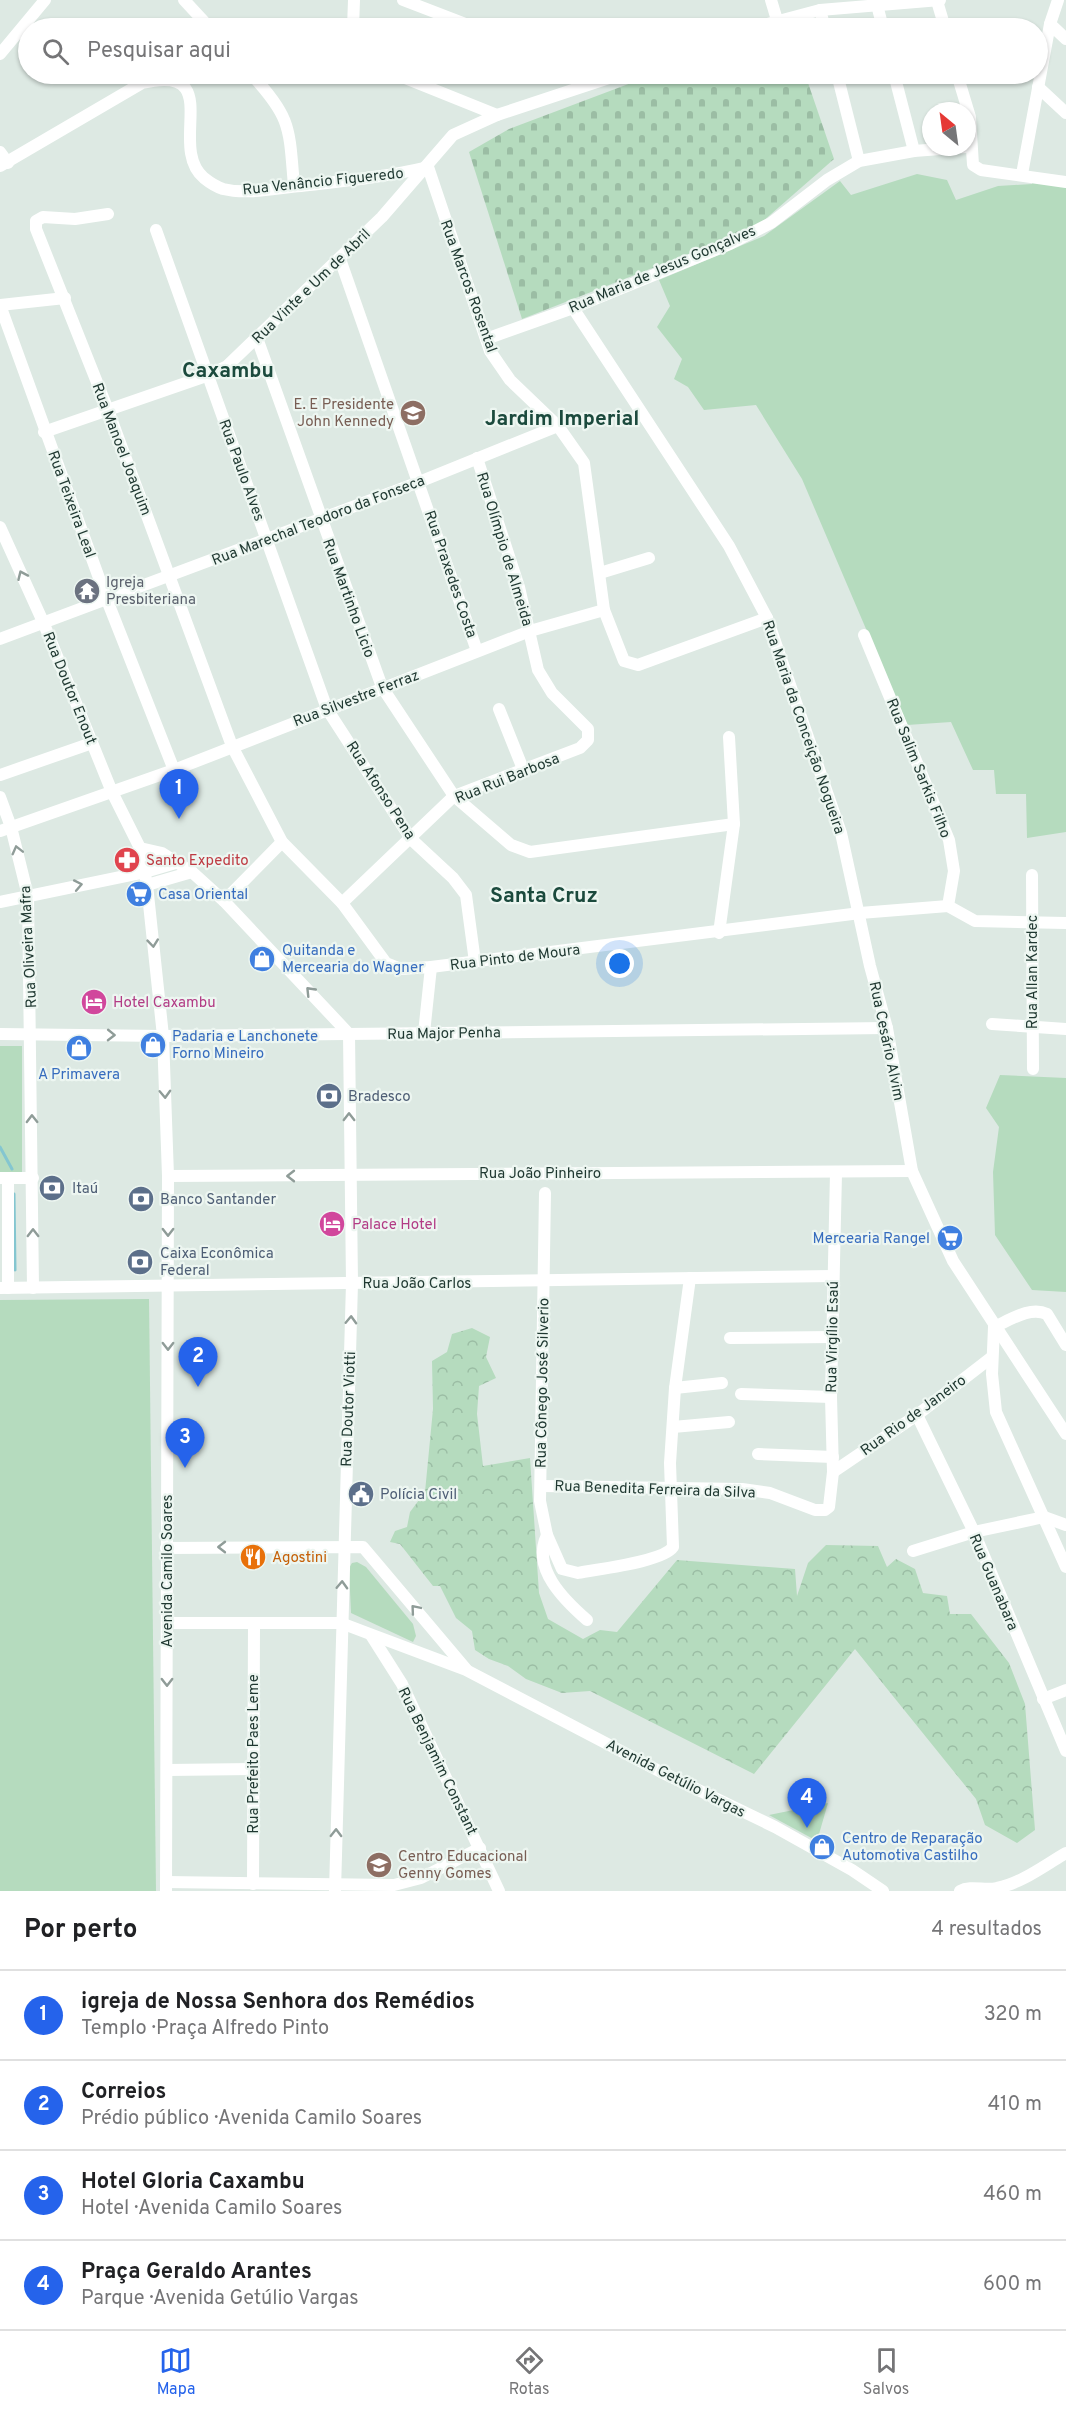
<!DOCTYPE html>
<html lang="pt">
<head>
<meta charset="utf-8">
<style>
  body { margin:0; font-family:Overpass,sans-serif; background:#f6f6f6; color:#202124 }
  .compass { position:absolute; left:922px; top:102px; width:54px; height:54px; border-radius:50%; background:#fff; box-shadow:0 2px 4px #0004; rotate:331deg }
  .you { position:absolute; left:620px; top:964px; width:21px; height:21px; margin:-15px; border:4px solid #fff; border-radius:50%; background:#1a73e8; box-shadow:0 0 0 9px #1a73e833 }
  .badge { display:grid; place-items:center; width:39px; height:39px; border-radius:50%; background:#2563eb; color:#fff; font-size:20px; font-weight:700 }
  .pin { position:absolute; translate:-50% -50px; filter:drop-shadow(0 2px 3px #0008) }
  .pin::after { content:''; position:absolute; top:32px; width:21px; height:18px; background:inherit; clip-path:polygon(0 0,100% 0,50% 100%) }
  .list { margin:0; padding:0; list-style:none }
  h2 { display:flex; justify-content:space-between; align-items:center; height:78px; margin:0; padding:0 24px; font-size:26px }
  h2 small { font-size:20px; font-weight:400; color:#757577 }
  .list li { display:grid; grid-template-columns:39px 1fr auto; gap:18px; align-items:center; box-sizing:border-box; height:90px; padding:0 24px; border-top:2px solid #e0e0e0 }
  .list b { display:block; font-size:22px; white-space:nowrap }
  .list p { margin:0; font-size:20px; white-space:nowrap; color:#757577 }
  .list em { font-size:20px; font-style:normal; color:#757577 }
  .icon { flex:none; width:33px; height:33px; fill:none; stroke:currentColor; stroke-width:2; stroke-linecap:round; stroke-linejoin:round }
  .map { position:relative; flex:none; width:1066px; height:1891px; overflow:hidden }
  .search { position:absolute; background:#fff; box-shadow:0 2px 4px #0004; left:18px; right:18px; top:18px; height:66px; display:flex; align-items:center; gap:15px; box-sizing:border-box; padding:0 21px; border-radius:33px; color:#757577; font-size:22px }
  .sheet { height:438px; background:#fff }
  nav { display:flex; justify-content:space-around; align-items:center; box-sizing:border-box; height:84px; border-top:2px solid #e0e0e0; background:#fff; font-size:16px; color:#757577 }
  nav a { display:grid; justify-items:center; gap:3px }
  nav .on { color:#2563eb }
  .map>svg:first-child { display:block }
</style>
</head>
<body>
<div class="map">
<svg width="1066" height="1891" viewBox="0 0 1066 1891">
  <defs>
    <pattern id="forest-crowns" width="20" height="18" patternUnits="userSpaceOnUse" patternTransform="scale(1.5)"><rect width="20" height="18" fill="#b5dbbe"/><path d="M2 6a3 3 0 1 1 6 0M12 15a3 3 0 1 1 6 0" fill="none" stroke="#9bbda4"/></pattern>
    <pattern id="cemetery-stones" width="16" height="16" patternUnits="userSpaceOnUse" patternTransform="scale(1.5)"><rect width="16" height="16" fill="#b5dbbe"/><path d="M2 7V4a2 2 0 0 1 4 0v3zM10 15v-3a2 2 0 0 1 4 0v3z" fill="#9bbda4"/></pattern>
  </defs>
  <rect width="100%" height="100%" fill="#dde9e3"/>
  <g fill="#b5dbbe">
    <polygon points="917,174 947,180 956,200 998,186 1032,184 1034,177 1066,185 1066,832 1027,838 1026,794 996,794 994,770 973,770 951,722 907,725 802,479 756,405 704,410 688,387 674,379 682,359 657,327 670,306 659,280 764,236 840,181 851,195"/>
    <polygon points="0,1046 22,1046 22,1177 0,1176"/>
    <polygon points="1000,1075 1066,1078 1066,1292 1032,1290 995,1235 993,1172 999,1127 986,1108"/>
    <polygon points="149,1299 156,1891 0,1891 0,1300"/>
    <polygon points="357,1562 366,1567 413,1624 416,1636 413,1642 351,1613 349,1568 352,1563"/>
    <polygon points="828,1803 817,1841 769,1815"/>
  </g>
  <polygon fill="url(#forest-crowns)" points="472,1328 490,1337 486,1357 496,1378 479,1386 477,1414 483,1466 530,1458 539,1593 548,1619 583,1639 600,1630 617,1632 677,1560 795,1569 797,1596 808,1563 826,1545 878,1546 887,1567 896,1559 915,1569 923,1593 947,1596 950,1614 971,1614 1009,1663 1025,1704 1035,1830 1017,1843 985,1825 976,1799 855,1649 754,1774 590,1691 562,1693 526,1679 508,1666 489,1659 475,1650 472,1631 456,1618 440,1586 433,1586 400,1544 390,1542 395,1531 407,1527 410,1512 425,1492 433,1409 432,1361 447,1352 452,1334"/>
  <polygon fill="url(#cemetery-stones)" points="655,74 805,74 834,159 755,228 522,319 469,152 509,129"/>
  <g fill="none" stroke-linecap="round" stroke-linejoin="round">
    <g stroke="#84c6d0" stroke-width="3">
      <polyline points="0,1147 12,1169"/>
      <polyline points="14,1194 15,1270"/>
    </g>
    <g stroke="#fff" stroke-width="12">
      <polyline points="184,0 210,28"/>
      <polyline points="403,0 476,28"/>
      <polyline points="771,0 777,20"/>
      <polyline points="937,1 945,28"/>
      <polyline points="877,5 883,28"/>
      <polyline points="820,10 825,28"/>
      <polyline points="1050,24 1066,39"/>
      <polyline points="353,28 354,0"/>
      <polyline points="752,28 820,10 940,0"/>
      <polyline points="0,54 45,0"/>
      <path d="M251,74C292,118 289,128 294,186"/>
      <polyline points="395,74 497,115"/>
      <polyline points="837,74 859,161"/>
      <polyline points="894,74 914,151"/>
      <polyline points="957,74 970,117 973,165 981,170 1066,182"/>
      <polyline points="1038,87 1066,113"/>
      <polyline points="0,152 8,163"/>
      <path d="M0,166L142,83C227,63 166,146 204,178C209,182 217,187 223,189C248,195 276,188 301,186C343,181 386,177 428,167"/>
      <polyline points="428,167 490,351 510,380 558,426 584,463 604,610 624,661 638,665 767,618"/>
      <polyline points="1022,174 1050,24 1058,0"/>
      <polyline points="108,214 75,219 43,217 36,221 36,229 108,410 232,746 282,842 342,903 386,963 401,969 431,967 860,913 948,906"/>
      <polyline points="156,230 327,709 411,839 453,878 466,895 475,962"/>
      <polyline points="340,259 477,651"/>
      <polyline points="0,305 107,600 174,770"/>
      <polyline points="0,305 65,298"/>
      <polyline points="573,308 729,546 767,618 841,833 870,966 887,1028 912,1171 953,1261 1066,1434"/>
      <polyline points="257,338 382,687 454,796 511,845 530,852 734,824"/>
      <polyline points="486,339 573,308 730,244 771,223 827,180 859,161 914,151 966,147"/>
      <polyline points="44,432 209,375 227,366 382,217 453,135 497,115 621,74"/>
      <polyline points="0,527 44,624 112,792 140,848 147,885 163,1036 168,1176 166,1891"/>
      <polyline points="600,573 649,558"/>
      <polyline points="864,635 949,840 954,871 948,906"/>
      <polyline points="0,639 419,482 558,426"/>
      <polyline points="499,709 523,769"/>
      <polyline points="0,775 92,743"/>
      <polyline points="0,797 11,827 28,896 33,1288"/>
      <polyline points="0,831 174,770 530,631 604,610"/>
      <polyline points="140,848 162,853 192,872 224,901 349,1034"/>
      <polyline points="1032,875 1033,1069"/>
      <polyline points="147,885 192,872"/>
      <polyline points="224,901 282,842"/>
      <polyline points="0,902 145,872 179,862"/>
      <polyline points="342,903 454,796 580,748 588,740 588,729 552,693 538,670 519,587 477,458"/>
      <polyline points="948,906 975,921 1066,923"/>
      <polyline points="719,933 734,824 729,737"/>
      <polyline points="992,1024 1066,1029"/>
      <polyline points="424,1033 431,967"/>
      <polyline points="0,1034 163,1036 887,1028"/>
      <path d="M168,1176C416,1175 664,1173 912,1171"/>
      <polyline points="1,1178 33,1178"/>
      <polyline points="8,1178 8,1288"/>
      <path d="M545,1193L540,1501L547,1535L562,1569L578,1573C597,1569 663,1562 673,1547L670,1463L675,1388L690,1278"/>
      <polyline points="0,1288 833,1276"/>
      <polyline points="730,1338 832,1337"/>
      <path d="M1066,1345L1047,1314C1030,1306 1010,1320 994,1327L992,1374L996,1412L1066,1567"/>
      <polyline points="675,1388 722,1383"/>
      <polyline points="741,1394 831,1397"/>
      <polyline points="917,1415 974,1532 1066,1751"/>
      <polyline points="673,1427 729,1422"/>
      <polyline points="758,1454 833,1457"/>
      <polyline points="833,1472 917,1415 992,1357"/>
      <polyline points="541,1486 742,1489 770,1493 815,1510 825,1510 829,1507 833,1472 831,1397 836,1173"/>
      <path d="M547,1535C531,1568 564,1600 587,1620"/>
      <polyline points="166,1548 363,1547 466,1669"/>
      <polyline points="913,1551 974,1532 1044,1517 1066,1525"/>
      <polyline points="167,1623 341,1623 370,1634 466,1670 661,1772 775,1827 852,1870 883,1891"/>
      <polyline points="371,1635 402,1684 499,1891"/>
      <polyline points="1043,1699 1066,1690"/>
      <polyline points="167,1770 254,1769"/>
      <polyline points="166,1882 394,1885 421,1878 480,1848"/>
      <polyline points="253,1884 254,1624"/>
      <polyline points="335,1891 352,1283 349,1034"/>
      <path d="M960,1891C971,1885 985,1891 997,1888C1022,1883 1045,1865 1066,1853"/>
    </g>
  </g>
  <defs><path id="oneway-chevron" d="M-2-3.5L2.5 0L-2 3.5" fill="none" stroke-width="1.6" stroke-linecap="round" stroke-linejoin="round" transform="scale(1.5)"/></defs>
  <g stroke="#8f9c98">
    <use href="#oneway-chevron" transform="translate(22 575) rotate(-114)"/>
    <use href="#oneway-chevron" transform="translate(17 850) rotate(-104)"/>
    <use href="#oneway-chevron" transform="translate(78 885) rotate(-11)"/>
    <use href="#oneway-chevron" transform="translate(153 943) rotate(84)"/>
    <use href="#oneway-chevron" transform="translate(310 991) rotate(-134)"/>
    <use href="#oneway-chevron" transform="translate(111 1035) rotate(1)"/>
    <use href="#oneway-chevron" transform="translate(165 1094) rotate(88)"/>
    <use href="#oneway-chevron" transform="translate(349 1117) rotate(-90)"/>
    <use href="#oneway-chevron" transform="translate(32 1119) rotate(-91)"/>
    <use href="#oneway-chevron" transform="translate(291 1176) rotate(180)"/>
    <use href="#oneway-chevron" transform="translate(168 1232) rotate(90)"/>
    <use href="#oneway-chevron" transform="translate(33 1233) rotate(-90)"/>
    <use href="#oneway-chevron" transform="translate(351 1320) rotate(-88)"/>
    <use href="#oneway-chevron" transform="translate(168 1346) rotate(90)"/>
    <use href="#oneway-chevron" transform="translate(222 1547) rotate(180)"/>
    <use href="#oneway-chevron" transform="translate(342 1585) rotate(-88)"/>
    <use href="#oneway-chevron" transform="translate(415 1609) rotate(-130)"/>
    <use href="#oneway-chevron" transform="translate(167 1682) rotate(90)"/>
    <use href="#oneway-chevron" transform="translate(336 1833) rotate(-89)"/>
  </g>
  <defs>
    <symbol id="school-disc" viewBox="-11 -11 22 22"><circle r="9.5" fill="#8d6e63" stroke="#edf6f1"/><path d="M0-5L7-2L0 1L-7-2ZM-4 1L0 2.5L4 1V4Q0 6-4 4Z" fill="#fff"/></symbol>
    <symbol id="temple-disc" viewBox="-11 -11 22 22"><circle r="9.5" fill="#6b7280" stroke="#edf6f1"/><path d="M0-6L5-2H3V0L6.5 2.5H4V6H1.5V3h-3V6H-4V2.5H-6.5L-3 0V-2H-5Z" fill="#fff"/></symbol>
    <symbol id="pharmacy-disc" viewBox="-11 -11 22 22"><circle r="9.5" fill="#e0444e" stroke="#edf6f1"/><path d="M-2-6h4v4h4v4h-4v4h-4v-4h-4v-4h4Z" fill="#fff"/></symbol>
    <symbol id="supermarket-disc" viewBox="-11 -11 22 22"><circle r="9.5" fill="#3f7fe0" stroke="#edf6f1"/><path d="M-6-5.5h2.5l.6 2H6L4.5 2H-2.5L-4.4-4H-6ZM-1.5 3.2a1.3 1.3 0 1 0 .1 0ZM3 3.2a1.3 1.3 0 1 0 .1 0Z" fill="#fff"/></symbol>
    <symbol id="shop-disc" viewBox="-11 -11 22 22"><circle r="9.5" fill="#3f7fe0" stroke="#edf6f1"/><path d="M-5-2.5h2.3a2.7 3.5 0 0 1 5.4 0H5L5.5 6h-11ZM-1.5-2.5h3a1.5 2.3 0 0 0-3 0Z" fill="#fff"/></symbol>
    <symbol id="hotel-disc" viewBox="-11 -11 22 22"><circle r="9.5" fill="#d1479c" stroke="#edf6f1"/><path d="M-6-4.5h1.5V1H6V5H4.5V3h-9V5H-6ZM-4 0a1.8 1.8 0 1 1 3.6 0ZM.5 0V-2.5h3Q6-2.5 6 0Z" fill="#fff"/></symbol>
    <symbol id="bank-disc" viewBox="-11 -11 22 22"><circle r="9.5" fill="#5c6f8a" stroke="#edf6f1"/><path d="M-6-4H6V4H-6ZM0-2.3a2.3 2.3 0 1 0 0 4.6a2.3 2.3 0 1 0 0-4.6Z" fill="#fff"/></symbol>
    <symbol id="civic-disc" viewBox="-11 -11 22 22"><circle r="9.5" fill="#5c6f8a" stroke="#edf6f1"/><path d="M-.6-6.5H3V-4.5H.6V-3L4-1V1h2V6H-6V1h2V-1L-.6-3ZM-1.2 2.5V6h2.4V2.5Z" fill="#fff"/></symbol>
    <symbol id="restaurant-disc" viewBox="-11 -11 22 22"><circle r="9.5" fill="#e8710a" stroke="#edf6f1"/><path d="M-5-6h1v4h1v-4h1v4h1v-4h1v5L-1.5 .5V6h-2V.5L-5-1ZM5-6V6H3V1.5H1.5Q1.5-4 5-6Z" fill="#fff"/></symbol>
  </defs>
  <g fill-rule="evenodd">
    <use href="#school-disc" x="398" y="398" width="30" height="30"/>
    <use href="#temple-disc" x="72" y="576" width="30" height="30"/>
    <use href="#pharmacy-disc" x="112" y="845" width="30" height="30"/>
    <use href="#supermarket-disc" x="124" y="879" width="30" height="30"/>
    <use href="#shop-disc" x="247" y="944" width="30" height="30"/>
    <use href="#hotel-disc" x="79" y="987" width="30" height="30"/>
    <use href="#shop-disc" x="138" y="1030" width="30" height="30"/>
    <use href="#shop-disc" x="64" y="1033" width="30" height="30"/>
    <use href="#bank-disc" x="314" y="1081" width="30" height="30"/>
    <use href="#bank-disc" x="37" y="1173" width="30" height="30"/>
    <use href="#bank-disc" x="126" y="1184" width="30" height="30"/>
    <use href="#hotel-disc" x="317" y="1209" width="30" height="30"/>
    <use href="#supermarket-disc" x="935" y="1223" width="30" height="30"/>
    <use href="#bank-disc" x="125" y="1247" width="30" height="30"/>
    <use href="#civic-disc" x="346" y="1479" width="30" height="30"/>
    <use href="#restaurant-disc" x="238" y="1542" width="30" height="30"/>
    <use href="#shop-disc" x="807" y="1832" width="30" height="30"/>
    <use href="#school-disc" x="364" y="1850" width="30" height="30"/>
  </g>
  <g text-anchor="middle" stroke-width="4.5" stroke-linejoin="round" paint-order="stroke">
    <g font-size="15" fill="#1f3831" stroke="#edf6f1">
      <text transform="translate(323 181) rotate(-6)" y="5">Rua Venâncio Figueredo</text>
      <text transform="translate(662 269) rotate(-23)" y="5">Rua Maria de Jesus Gonçalves</text>
      <text transform="translate(311 286) rotate(-44)" y="5">Rua Vinte e Um de Abril</text>
      <text transform="translate(469 286) rotate(70)" y="5">Rua Marcos Rosental</text>
      <text transform="translate(122 449) rotate(69)" y="5">Rua Manoel Joaquim</text>
      <text transform="translate(242 470) rotate(70)" y="5">Rua Paulo Alves</text>
      <text transform="translate(72 504) rotate(70)" y="5">Rua Teixeira Leal</text>
      <text transform="translate(318 520) rotate(-21)" y="5">Rua Marechal Teodoro da Fonseca</text>
      <text transform="translate(505 549) rotate(73)" y="5">Rua Olímpio de Almeida</text>
      <text transform="translate(451 574) rotate(71)" y="5">Rua Praxedes Costa</text>
      <text transform="translate(349 598) rotate(70)" y="5">Rua Martinho Licio</text>
      <text transform="translate(70 688) rotate(68)" y="5">Rua Doutor Enout</text>
      <text transform="translate(356 698) rotate(-21)" y="5">Rua Silvestre Ferraz</text>
      <text transform="translate(804 727) rotate(71)" y="5">Rua Maria da Conceição Nogueira</text>
      <text transform="translate(919 768) rotate(68)" y="5">Rua Salim Sarkis Filho</text>
      <text transform="translate(507 778) rotate(-22)" y="5">Rua Rui Barbosa</text>
      <text transform="translate(381 790) rotate(57)" y="5">Rua Afonso Pena</text>
      <text transform="translate(28 947) rotate(-93)" y="5">Rua Oliveira Mafra</text>
      <text transform="translate(515 957) rotate(-7)" y="5">Rua Pinto de Moura</text>
      <text transform="translate(1032 972) rotate(-90)" y="5">Rua Allan Kardec</text>
      <text transform="translate(444 1033) rotate(-1)" y="5">Rua Major Penha</text>
      <text transform="translate(887 1041) rotate(78)" y="5">Rua Cesário Alvim</text>
      <text x="540" y="1178">Rua João Pinheiro</text>
      <text x="417" y="1288">Rua João Carlos</text>
      <text transform="translate(832 1337) rotate(-89)" y="5">Rua Virgílio Esaú</text>
      <text transform="translate(542 1383) rotate(-89)" y="5">Rua Cônego José Silverio</text>
      <text transform="translate(348 1409) rotate(-88)" y="5">Rua Doutor Viotti</text>
      <text transform="translate(913 1415) rotate(-36)" y="5">Rua Rio de Janeiro</text>
      <text transform="translate(655 1489) rotate(2)" y="5">Rua Benedita Ferreira da Silva</text>
      <text transform="translate(167 1571) rotate(-90)" y="5">Avenida Camilo Soares</text>
      <text transform="translate(994 1582) rotate(67)" y="5">Rua Guanabara</text>
      <text transform="translate(253 1754) rotate(-90)" y="5">Rua Prefeito Paes Leme</text>
      <text transform="translate(438 1761) rotate(64)" y="5">Rua Benjamim Constant</text>
      <text transform="translate(676 1778) rotate(27)" y="5">Avenida Getúlio Vargas</text>
    </g>
    <g font-size="15" fill="#785e54" stroke="#edf6f1" text-anchor="end">
      <text x="394" y="409">E. E Presidente<tspan x="394" dy="17">John Kennedy</tspan></text>
      <text x="398" y="1861" text-anchor="start">Centro Educacional<tspan x="398" dy="17">Genny Gomes</tspan></text>
    </g>
    <g font-size="15" fill="#5b616d" stroke="#edf6f1" text-anchor="start">
      <text x="106" y="587">Igreja<tspan x="106" dy="17">Presbiteriana</tspan></text>
    </g>
    <g font-size="15" fill="#be3a42" stroke="#edf6f1" text-anchor="start">
      <text x="146" y="865">Santo Expedito</text>
    </g>
    <g font-size="15" fill="#366cbe" stroke="#edf6f1" text-anchor="start">
      <text x="158" y="899">Casa Oriental</text>
      <text x="282" y="955">Quitanda e<tspan x="282" dy="17">Mercearia do Wagner</tspan></text>
      <text x="172" y="1041">Padaria e Lanchonete<tspan x="172" dy="17">Forno Mineiro</tspan></text>
      <text x="79" y="1079" text-anchor="middle">A Primavera</text>
      <text x="930" y="1243" text-anchor="end">Mercearia Rangel</text>
      <text x="842" y="1843">Centro de Reparação<tspan x="842" dy="17">Automotiva Castilho</tspan></text>
    </g>
    <g font-size="15" fill="#b23c85" stroke="#edf6f1" text-anchor="start">
      <text x="113" y="1007">Hotel Caxambu</text>
      <text x="352" y="1229">Palace Hotel</text>
    </g>
    <g font-size="15" fill="#4e5e75" stroke="#edf6f1" text-anchor="start">
      <text x="348" y="1101">Bradesco</text>
      <text x="72" y="1193">Itaú</text>
      <text x="160" y="1204">Banco Santander</text>
      <text x="160" y="1258">Caixa Econômica<tspan x="160" dy="17">Federal</tspan></text>
      <text x="380" y="1499">Polícia Civil</text>
    </g>
    <g font-size="15" fill="#c56008" stroke="#edf6f1" text-anchor="start">
      <text x="272" y="1562">Agostini</text>
    </g>
    <g font-size="21" font-weight="bold" fill="#1b4a3d" stroke="#edf6f1">
      <text x="228" y="377">Caxambu</text>
      <text x="562" y="425">Jardim Imperial</text>
      <text x="544" y="902">Santa Cruz</text>
    </g>
  </g>
</svg>
<svg class="compass" viewBox="-18 -18 36 36"><path d="M0-13l5 13h-10z" fill="#e53935"/><path d="M0 13l5-13h-10z" fill="#757577"/></svg>
<div class="you"></div>
<div class="pin badge" style="left:179px;top:819px">1</div>
<div class="pin badge" style="left:198px;top:1387px">2</div>
<div class="pin badge" style="left:185px;top:1468px">3</div>
<div class="pin badge" style="left:807px;top:1828px">4</div>
<div class="search"><svg class="icon" aria-label="search" viewBox="0 0 24 24"><circle cx="10" cy="10" r="6"/><path d="M15 15l6 6"/></svg>Pesquisar aqui</div>
</div>
<section class="sheet">
<h2>Por perto<small>4 resultados</small></h2>
<ul class="list">
<li><span class="badge">1</span><div><b>igreja de Nossa Senhora dos Remédios</b><p>Templo · Praça Alfredo Pinto</p></div><em>320 m</em></li>
<li><span class="badge">2</span><div><b>Correios</b><p>Prédio público · Avenida Camilo Soares</p></div><em>410 m</em></li>
<li><span class="badge">3</span><div><b>Hotel Gloria Caxambu</b><p>Hotel · Avenida Camilo Soares</p></div><em>460 m</em></li>
<li><span class="badge">4</span><div><b>Praça Geraldo Arantes</b><p>Parque · Avenida Getúlio Vargas</p></div><em>600 m</em></li>
</ul>
</section>
<nav>
<a class="on"><svg class="icon" aria-label="map" viewBox="0 0 24 24"><path d="M3 6l6-2 6 2 6-2v14l-6 2-6-2-6 2zM9 4v14M15 6v14"/></svg>Mapa</a>
<a><svg class="icon" aria-label="directions" viewBox="0 0 24 24"><path d="M12 3l9 9-9 9-9-9zM9 14v-3h6M13 9l2 2-2 2"/></svg>Rotas</a>
<a><svg class="icon" aria-label="saved" viewBox="0 0 24 24"><path d="M7 4h10v16l-5-4-5 4z"/></svg>Salvos</a>
</nav>
</body>
</html>
